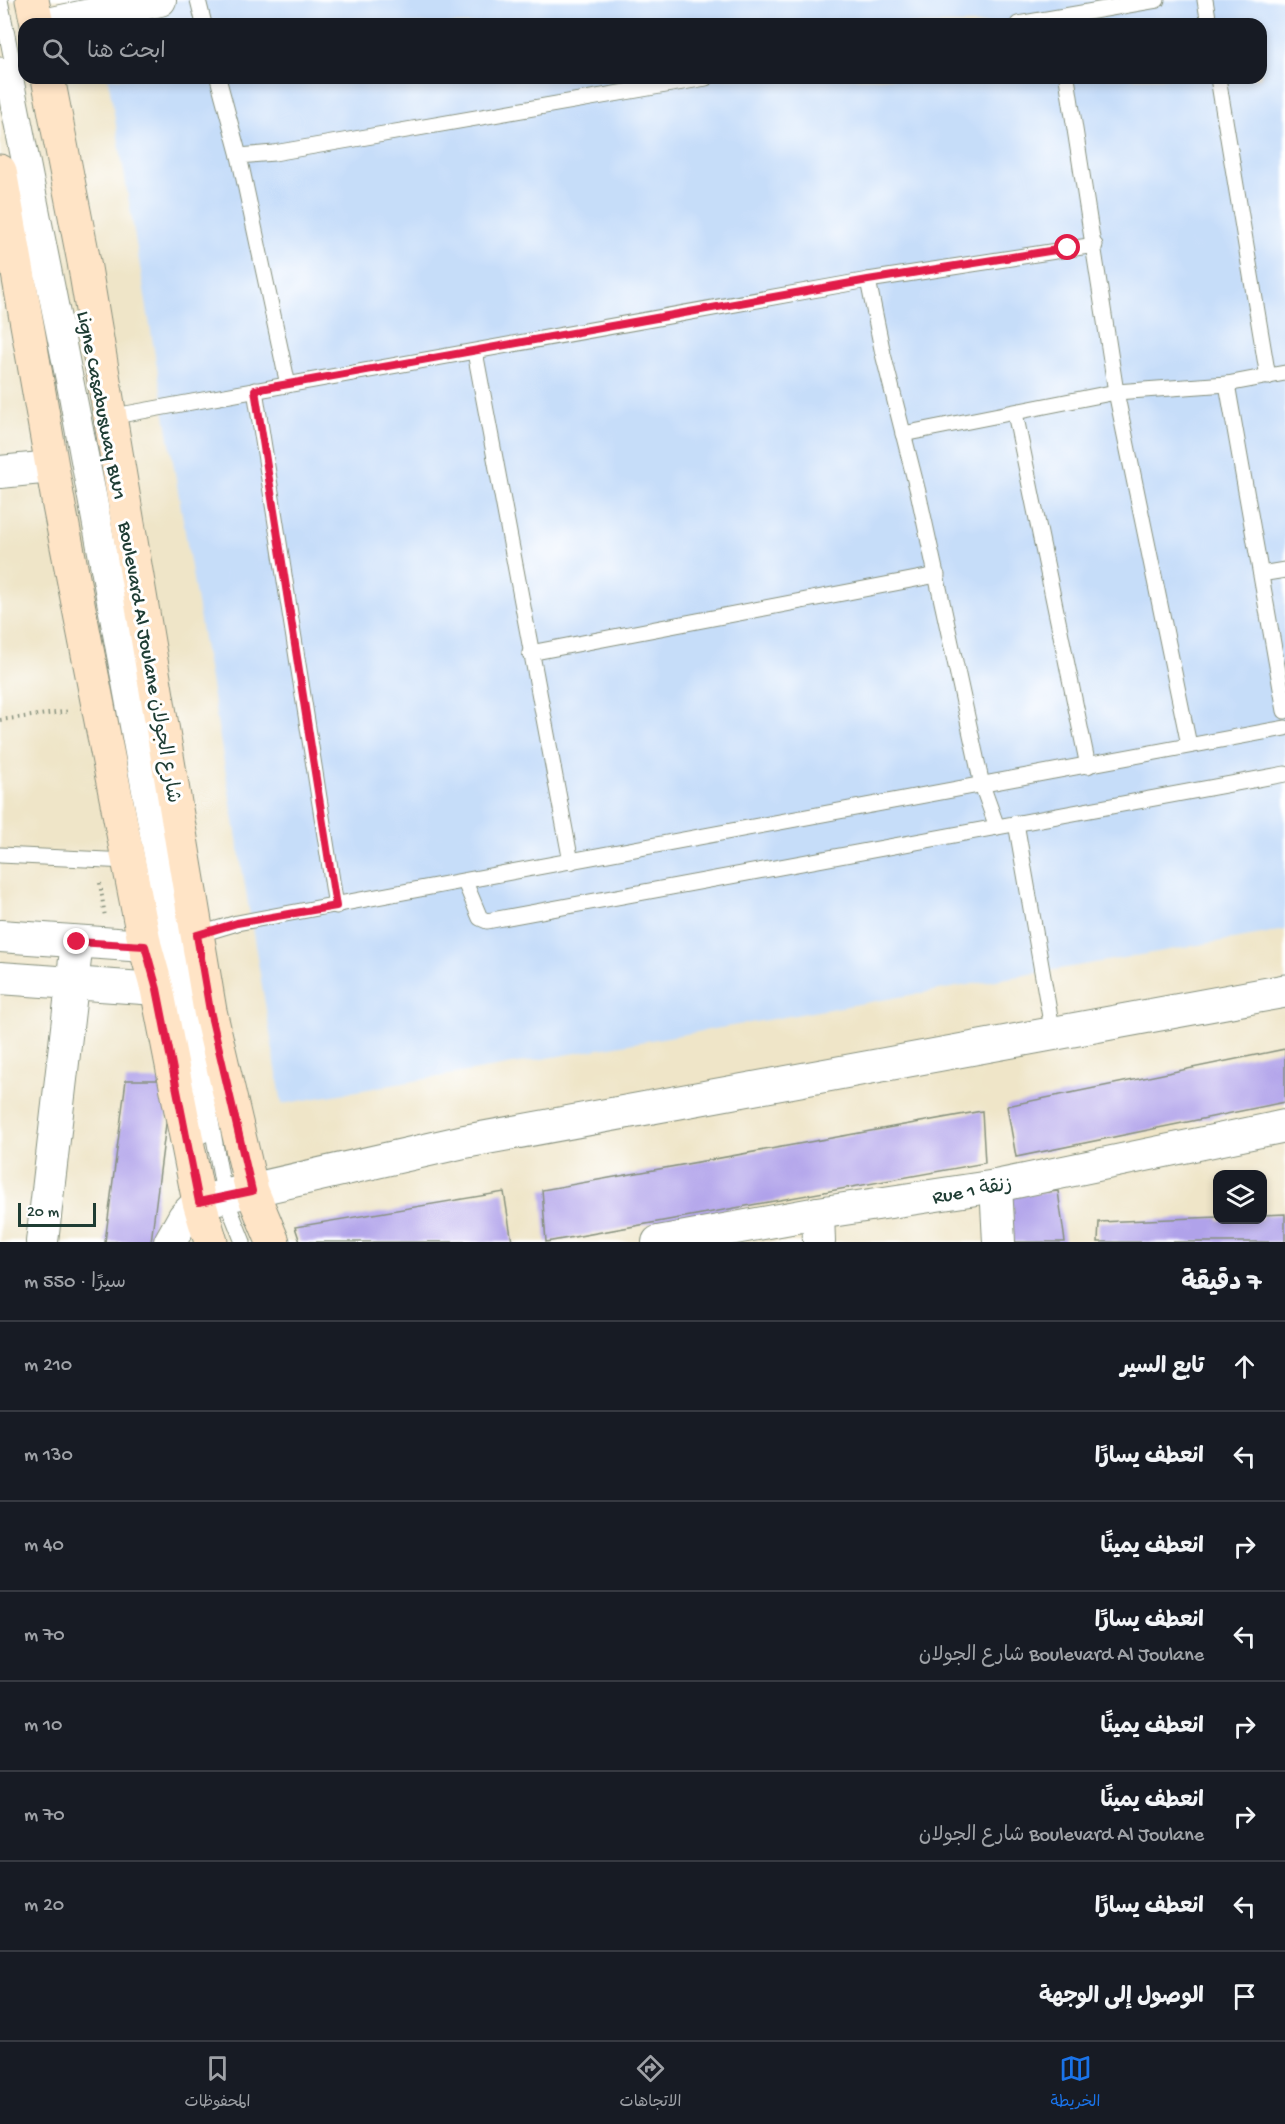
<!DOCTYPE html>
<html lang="ar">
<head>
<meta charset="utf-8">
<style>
  body { margin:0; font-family:"Gochi Hand","Playpen Sans Arabic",sans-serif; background:#20242c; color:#f1f3f6; direction:rtl }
  .controls { position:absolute; right:18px; bottom:18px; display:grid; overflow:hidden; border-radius:12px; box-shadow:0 3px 9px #0003 }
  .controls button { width:54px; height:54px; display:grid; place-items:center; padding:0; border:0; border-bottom:2px solid #363941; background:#171b24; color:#f1f3f6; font:30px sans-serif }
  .scale { position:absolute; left:18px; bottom:15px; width:78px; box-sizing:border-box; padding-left:6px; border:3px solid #1f3d34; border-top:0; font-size:16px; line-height:21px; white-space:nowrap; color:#1f3d34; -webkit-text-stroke:4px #fff; paint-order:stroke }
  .stop { position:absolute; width:18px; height:18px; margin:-14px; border:4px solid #e11d48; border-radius:50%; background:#fff }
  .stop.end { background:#e11d48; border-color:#fff; box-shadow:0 2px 6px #0008 }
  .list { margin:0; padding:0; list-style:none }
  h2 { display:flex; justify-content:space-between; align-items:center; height:78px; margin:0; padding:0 24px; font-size:26px }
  h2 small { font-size:20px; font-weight:400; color:#9ea1a6 }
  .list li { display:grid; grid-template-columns:39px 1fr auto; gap:18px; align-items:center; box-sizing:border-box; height:90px; padding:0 24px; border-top:2px solid #363941 }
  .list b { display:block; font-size:22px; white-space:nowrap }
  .list p { margin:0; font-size:20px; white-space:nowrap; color:#9ea1a6 }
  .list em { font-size:20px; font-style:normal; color:#9ea1a6 }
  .icon { flex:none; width:33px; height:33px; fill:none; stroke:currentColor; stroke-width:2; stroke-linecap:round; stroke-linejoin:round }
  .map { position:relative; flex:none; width:1285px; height:1242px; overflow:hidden; direction:ltr }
  .search { position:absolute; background:#171b24; box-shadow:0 3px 9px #0003; left:18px; right:18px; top:18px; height:66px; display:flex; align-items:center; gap:15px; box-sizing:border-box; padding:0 21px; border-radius:18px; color:#9ea1a6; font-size:22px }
  .sheet { height:798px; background:#171b24 }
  nav { display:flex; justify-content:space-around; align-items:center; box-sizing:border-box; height:84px; border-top:2px solid #363941; background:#171b24; font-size:16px; color:#9ea1a6 }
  nav a { display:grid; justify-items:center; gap:3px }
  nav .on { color:#1a73e8 }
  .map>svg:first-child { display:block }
</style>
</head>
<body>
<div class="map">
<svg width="1285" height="1242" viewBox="0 0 1285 1242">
  <rect width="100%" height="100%" fill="#fff"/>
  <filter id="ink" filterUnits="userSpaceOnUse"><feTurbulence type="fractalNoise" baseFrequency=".0167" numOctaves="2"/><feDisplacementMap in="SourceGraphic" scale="12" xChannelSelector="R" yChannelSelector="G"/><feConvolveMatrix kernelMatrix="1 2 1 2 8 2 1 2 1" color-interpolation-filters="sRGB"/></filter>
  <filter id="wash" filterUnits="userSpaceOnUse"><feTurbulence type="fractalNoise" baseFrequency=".008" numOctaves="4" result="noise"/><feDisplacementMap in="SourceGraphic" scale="24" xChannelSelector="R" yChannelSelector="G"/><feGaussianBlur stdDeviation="1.35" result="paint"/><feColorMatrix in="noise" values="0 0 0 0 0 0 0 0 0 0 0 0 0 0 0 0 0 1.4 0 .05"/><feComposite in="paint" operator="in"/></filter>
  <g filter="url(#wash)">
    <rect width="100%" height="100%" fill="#efe5c8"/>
    <polygon fill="#c6ddf9" points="170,0 1285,0 1285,930 282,1104 108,78 1261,78 1261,24 99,24"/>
    <g id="blocks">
      <g fill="#b0a2ea">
        <polygon points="1285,1049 1285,1102 1016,1157 1007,1106"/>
        <polygon points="126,1080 161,1080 168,1108 151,1242 105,1242"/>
        <polygon points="982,1111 985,1163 546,1242 542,1190"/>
        <polygon points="1058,1191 1065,1242 1013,1242 1011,1196"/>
        <polygon points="504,1192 512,1242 300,1242 295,1227"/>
        <polygon points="1285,1214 1285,1242 1098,1242 1099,1222 1218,1217 1218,1220 1262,1220 1262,1215"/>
      </g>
    </g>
  </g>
  <g filter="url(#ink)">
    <use href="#blocks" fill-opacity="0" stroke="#87917e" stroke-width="1.5"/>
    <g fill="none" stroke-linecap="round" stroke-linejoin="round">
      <defs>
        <g id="service">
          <polyline points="0,0 99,497 221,1177 225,1197 243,1242"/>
          <polyline points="198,0 204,24"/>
          <polyline points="1205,0 1209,24"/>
          <polyline points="1018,24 1157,0"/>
          <polyline points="0,65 66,393 203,1135"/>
          <polyline points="218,78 239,156"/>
          <polyline points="1067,78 1116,392 1227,384 1285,373"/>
          <polyline points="1218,78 1268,377"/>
          <polyline points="868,280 883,354 918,492 982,785 997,827"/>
          <polyline points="475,352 571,862"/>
          <polyline points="1227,384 1285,711"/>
          <polyline points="288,385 239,156 274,153 706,78"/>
          <polyline points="255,390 336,906"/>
          <polyline points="1015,413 1088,766"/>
          <polyline points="109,417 868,280 1095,245"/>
          <polyline points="903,434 1116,392 1189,745"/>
          <polyline points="1261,574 1285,570"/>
          <polyline points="530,653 937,575"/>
          <polyline points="1016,823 1053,1034"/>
          <polyline points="0,855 128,861"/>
          <polyline points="465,882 480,918 487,921 1285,774"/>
          <polyline points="197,935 237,923 1285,728"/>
        </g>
        <g id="minor">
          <polyline points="48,24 160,0"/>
          <polyline points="0,472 52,467"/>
          <polyline points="0,936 145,946"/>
          <polyline points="0,978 157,989"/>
          <polyline points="996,1186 999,1242"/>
          <polyline points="818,1213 819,1242"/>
          <polyline points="42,1242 77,942"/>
          <polyline points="170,1242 184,1217 199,1202"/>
          <polyline points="658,1242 818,1213 996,1186 1285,1126"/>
        </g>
        <polyline id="tertiary" points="199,1202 462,1142 1285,991"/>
        <g id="secondary">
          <polyline points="32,0 37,24"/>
          <polyline points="48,78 84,262 210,1011 252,1191 273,1242"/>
          <polyline points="0,171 59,506 145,946 157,989 199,1202 211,1242"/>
        </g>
      </defs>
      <use href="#service" stroke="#87917e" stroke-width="17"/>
      <use href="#minor" stroke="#87917e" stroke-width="34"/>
      <use href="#tertiary" stroke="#87917e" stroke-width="35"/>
      <use href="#secondary" stroke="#87917e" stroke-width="35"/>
      <g stroke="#87917e" stroke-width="4" stroke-dasharray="1.5 4.5" stroke-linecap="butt">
        <polyline points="0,720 71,711"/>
        <polyline points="100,883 105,917"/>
      </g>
      <use href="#service" stroke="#fff" stroke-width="15"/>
      <use href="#minor" stroke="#fff" stroke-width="32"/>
      <use href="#tertiary" stroke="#fff" stroke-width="33"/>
      <use href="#secondary" stroke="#ffe4c6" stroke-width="33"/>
    </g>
  </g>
  <g fill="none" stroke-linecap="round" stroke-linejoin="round" filter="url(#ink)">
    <polyline stroke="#e11d48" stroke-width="8" points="77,942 145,946 157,989 199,1202 252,1191 210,1011 197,935 237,923 336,906 255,390 868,280 1068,248"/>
  </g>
  <g text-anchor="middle" stroke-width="6" stroke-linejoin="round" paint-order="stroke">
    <g font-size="20" fill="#1f3d34" stroke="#fff">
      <text transform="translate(103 405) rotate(79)" y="7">Ligne Casabusway BW1</text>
      <text transform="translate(151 662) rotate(80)" y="7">Boulevard Al Joulane شارع الجولان</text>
      <text transform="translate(972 1189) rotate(-10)" y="7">Rue 1 زنقة</text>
    </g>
  </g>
</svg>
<div class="controls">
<button><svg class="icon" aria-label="layers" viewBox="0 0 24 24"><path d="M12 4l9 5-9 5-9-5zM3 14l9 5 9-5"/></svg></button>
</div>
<div class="scale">20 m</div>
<div class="stop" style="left:1068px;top:248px"></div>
<div class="stop end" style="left:77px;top:942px"></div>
<div class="search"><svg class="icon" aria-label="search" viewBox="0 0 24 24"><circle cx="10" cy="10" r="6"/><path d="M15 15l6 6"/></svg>ابحث هنا</div>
</div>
<section class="sheet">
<h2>7 دقيقة<small>سيرًا · 550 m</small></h2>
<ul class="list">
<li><svg class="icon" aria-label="ahead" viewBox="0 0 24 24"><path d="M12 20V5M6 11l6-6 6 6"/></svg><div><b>تابع السير</b></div><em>210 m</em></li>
<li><svg class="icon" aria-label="left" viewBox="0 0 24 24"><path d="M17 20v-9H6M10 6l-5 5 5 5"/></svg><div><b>انعطف يسارًا</b></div><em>130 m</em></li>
<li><svg class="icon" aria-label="right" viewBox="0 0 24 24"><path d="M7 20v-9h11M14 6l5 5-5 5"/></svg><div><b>انعطف يمينًا</b></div><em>40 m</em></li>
<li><svg class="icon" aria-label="left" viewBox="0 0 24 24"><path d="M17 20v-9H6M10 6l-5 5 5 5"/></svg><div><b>انعطف يسارًا</b><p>Boulevard Al Joulane شارع الجولان</p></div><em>70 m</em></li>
<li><svg class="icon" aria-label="right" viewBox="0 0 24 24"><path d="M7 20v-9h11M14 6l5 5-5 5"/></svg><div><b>انعطف يمينًا</b></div><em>10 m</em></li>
<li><svg class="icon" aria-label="right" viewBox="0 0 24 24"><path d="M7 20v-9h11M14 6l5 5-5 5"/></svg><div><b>انعطف يمينًا</b><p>Boulevard Al Joulane شارع الجولان</p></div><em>70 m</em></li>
<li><svg class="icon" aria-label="left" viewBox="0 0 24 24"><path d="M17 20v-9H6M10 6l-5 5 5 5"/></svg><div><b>انعطف يسارًا</b></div><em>20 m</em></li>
<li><svg class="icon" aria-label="arrive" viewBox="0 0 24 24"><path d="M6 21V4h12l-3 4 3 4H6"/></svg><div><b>الوصول إلى الوجهة</b></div></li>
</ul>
</section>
<nav>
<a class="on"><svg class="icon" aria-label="map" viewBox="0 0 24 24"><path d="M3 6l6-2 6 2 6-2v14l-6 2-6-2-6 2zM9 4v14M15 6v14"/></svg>الخريطة</a>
<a><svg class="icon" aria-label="directions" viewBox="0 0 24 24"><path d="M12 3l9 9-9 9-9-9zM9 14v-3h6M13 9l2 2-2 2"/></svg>الاتجاهات</a>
<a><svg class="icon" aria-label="saved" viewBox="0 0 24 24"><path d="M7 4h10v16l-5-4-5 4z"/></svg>المحفوظات</a>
</nav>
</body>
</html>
